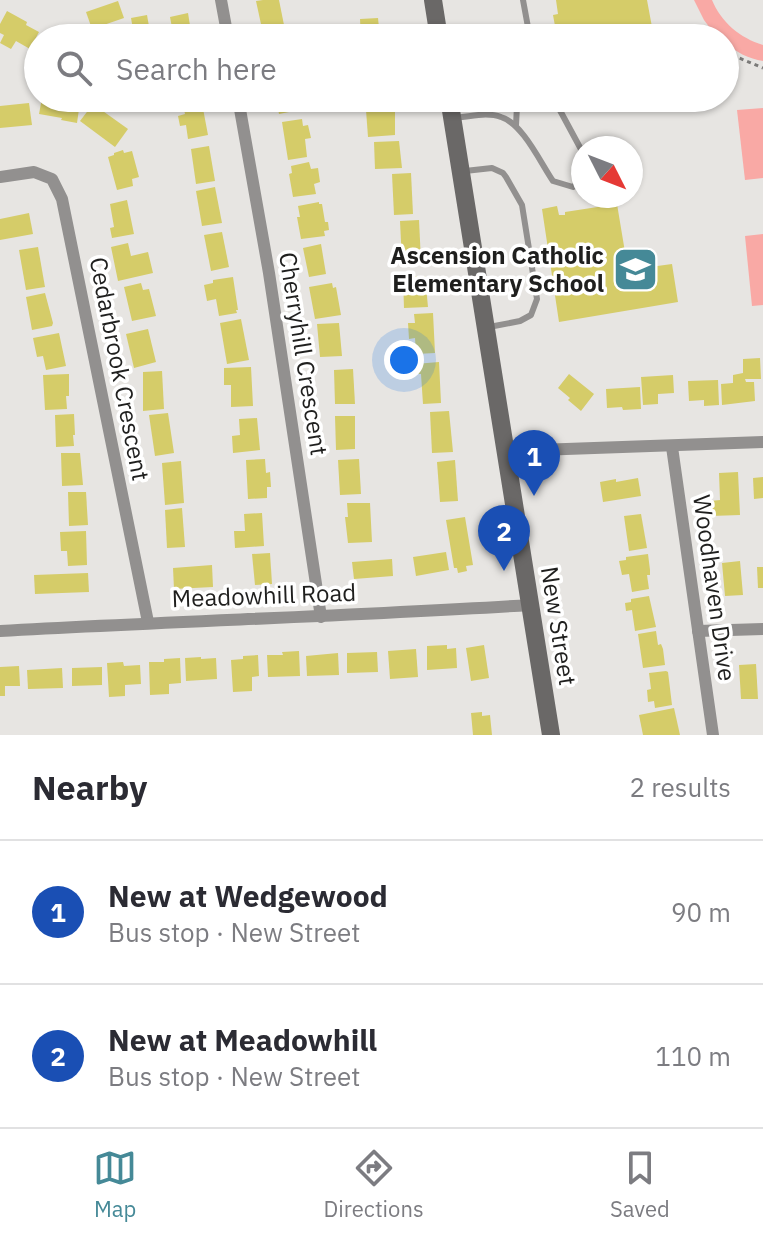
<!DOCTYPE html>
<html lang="en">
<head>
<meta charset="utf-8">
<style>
  body { margin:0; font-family:"IBM Plex Sans",sans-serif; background:#f7f7f7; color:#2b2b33 }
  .compass { position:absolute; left:571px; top:136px; width:72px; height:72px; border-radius:50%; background:#fff; box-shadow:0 2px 6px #0004; rotate:132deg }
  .you { position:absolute; left:404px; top:360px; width:28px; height:28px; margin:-20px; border:6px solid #fff; border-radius:50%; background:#1a73e8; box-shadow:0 0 0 12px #1a73e833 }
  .badge { display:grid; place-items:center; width:52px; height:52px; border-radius:50%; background:#458997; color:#fff; font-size:26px; font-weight:700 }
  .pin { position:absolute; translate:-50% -66px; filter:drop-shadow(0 2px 4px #0008) }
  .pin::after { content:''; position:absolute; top:42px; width:28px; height:24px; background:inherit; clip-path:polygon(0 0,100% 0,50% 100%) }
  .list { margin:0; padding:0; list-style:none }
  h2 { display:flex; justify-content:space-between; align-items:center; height:104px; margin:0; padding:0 32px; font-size:34px }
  h2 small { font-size:26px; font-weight:400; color:#7c7c81 }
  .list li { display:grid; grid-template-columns:52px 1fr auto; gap:24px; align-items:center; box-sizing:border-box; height:144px; padding:0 32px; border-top:2px solid #e1e1e2 }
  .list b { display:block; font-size:30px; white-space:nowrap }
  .list p { margin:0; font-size:26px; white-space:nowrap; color:#7c7c81 }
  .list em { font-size:26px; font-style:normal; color:#7c7c81 }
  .icon { flex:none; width:44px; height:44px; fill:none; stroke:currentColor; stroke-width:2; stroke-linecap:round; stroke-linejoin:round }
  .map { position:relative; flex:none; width:763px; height:735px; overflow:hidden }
  .search { position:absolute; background:#fff; box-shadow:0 2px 6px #0004; left:24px; right:24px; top:24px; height:88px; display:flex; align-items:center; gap:20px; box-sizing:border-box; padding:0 28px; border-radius:44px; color:#7c7c81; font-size:30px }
  .sheet { height:392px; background:#fff }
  nav { display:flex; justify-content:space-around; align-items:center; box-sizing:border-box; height:112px; border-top:2px solid #e1e1e2; background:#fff; font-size:22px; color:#7c7c81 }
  nav a { display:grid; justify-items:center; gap:4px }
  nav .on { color:#458997 }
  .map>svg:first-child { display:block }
</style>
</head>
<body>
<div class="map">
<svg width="763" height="735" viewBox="0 0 763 735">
  <rect width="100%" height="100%" fill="#e7e5e2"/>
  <g fill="#f9a9a5">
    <path d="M694,0H712C721,22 740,38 763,45V61C749,59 736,52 725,43V38H718L716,36L704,20Z"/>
    <polygon points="763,108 763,178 745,180 737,110"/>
    <polygon points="763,234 763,305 752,306 745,236"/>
  </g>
  <g fill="#d5cc69">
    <polygon points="263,0 279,0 286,35 264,38 256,1"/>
    <polygon points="556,0 647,0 652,27 646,27 648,38 560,38 558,25 555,26 553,15 558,14"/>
    <polygon points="118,1 124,18 92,29 86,12"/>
    <polygon points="7,11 27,22 26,25 39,32 30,49 16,41 11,49 0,43 4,35 0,33 0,24"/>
    <polygon points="188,13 192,38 174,38 170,17"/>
    <polygon points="147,15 150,32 134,35 131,18"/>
    <polygon points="378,18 380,38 361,38 360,19"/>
    <polygon points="82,25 83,30 87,29 89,36 85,37 85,38 45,38 44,34"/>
    <polygon points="42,98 68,98 67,100 80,102 77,123 61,120 62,118 39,114"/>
    <polygon points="201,98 208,135 188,139 186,125 180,126 178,116 185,114 182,101"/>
    <polygon points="276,98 302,98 304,109 279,114"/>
    <polygon points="367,98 388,98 389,102 367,104"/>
    <polygon points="29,103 32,125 0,128 0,106"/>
    <polygon points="93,104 128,129 115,147 80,121"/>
    <polygon points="395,108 395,135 368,137 366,110"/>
    <polygon points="302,119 303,126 308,125 311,138 305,139 307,157 288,160 282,122"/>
    <polygon points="399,141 402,168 375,169 374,142"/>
    <polygon points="209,146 215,181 196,184 191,149"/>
    <polygon points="123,150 124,153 132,151 139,177 132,179 133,186 117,190 108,157 114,155 114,153"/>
    <polygon points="309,162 311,169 318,168 320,182 314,184 316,194 293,197 289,174 292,173 291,166"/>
    <polygon points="411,173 413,214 394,215 392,174"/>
    <polygon points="215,187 222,223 202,226 196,191"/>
    <polygon points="127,200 134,234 112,238 110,228 114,227 110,204"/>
    <polygon points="319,202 319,204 322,204 325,222 328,222 329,230 324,231 325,236 301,239 297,217 300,217 298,206"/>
    <polygon points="617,204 628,270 672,264 678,302 559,322 542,209 557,206 559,215 565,215 565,212"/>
    <polygon points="29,213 33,234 0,240 0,219"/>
    <polygon points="419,220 421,261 402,262 400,221"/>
    <polygon points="222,232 229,267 211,271 204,235"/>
    <polygon points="128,243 131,256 148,252 153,273 118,281 111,247"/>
    <polygon points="321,244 326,274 309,277 303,248"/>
    <polygon points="38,247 45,287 26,290 19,250"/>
    <polygon points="425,276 428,307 404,308 403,277"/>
    <polygon points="233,277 238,310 236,310 237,313 219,316 216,299 207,301 204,285 213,283 213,280"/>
    <polygon points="141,283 143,290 149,289 156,316 132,321 124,287"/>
    <polygon points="332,283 333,288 336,287 341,315 315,319 309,287"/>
    <polygon points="45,293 53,323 52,326 32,330 26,297"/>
    <polygon points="433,313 435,353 416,354 415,338 409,339 408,323 415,323 414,314"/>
    <polygon points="241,319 249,360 227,364 220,323"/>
    <polygon points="339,323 342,356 320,357 317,324"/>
    <polygon points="148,329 156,362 134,368 126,334"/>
    <polygon points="59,333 66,366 46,370 43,356 37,357 33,338"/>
    <polygon points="760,358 761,379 745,379 746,382 754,382 755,401 722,405 721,384 733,383 733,375 743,373 743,359"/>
    <polygon points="439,362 441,403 423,404 421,374 416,374 415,364"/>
    <polygon points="251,367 253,406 231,407 231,385 224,385 224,368"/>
    <polygon points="353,369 355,404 335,404 334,370"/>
    <polygon points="162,371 164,409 143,411 143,372"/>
    <polygon points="69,374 69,396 66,396 67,409 45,410 43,375"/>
    <polygon points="569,374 594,394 581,411 568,400 570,398 558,388"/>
    <polygon points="673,375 674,393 658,394 658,404 643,405 641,377"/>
    <polygon points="718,380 719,405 704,406 704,400 689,401 688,381"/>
    <polygon points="640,387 641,409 623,410 622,407 607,408 606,389"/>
    <polygon points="449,411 453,452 432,453 430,412"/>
    <polygon points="168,413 174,453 155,456 149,415"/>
    <polygon points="74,414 75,435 73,435 74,446 56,447 55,415"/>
    <polygon points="335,416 355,416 355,449 336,450"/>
    <polygon points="257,418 260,450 233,453 232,436 240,435 239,419"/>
    <polygon points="61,453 80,453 83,485 62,486"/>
    <polygon points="265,459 266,473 270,472 271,487 267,487 267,498 248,499 246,460"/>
    <polygon points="359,459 361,494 340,495 338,460"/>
    <polygon points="455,460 458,501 440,502 437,462"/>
    <polygon points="181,461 184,503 165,505 162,463"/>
    <polygon points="738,472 740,515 711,516 710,501 720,500 719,473"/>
    <polygon points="763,477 763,498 754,499 753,478"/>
    <polygon points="638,478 641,496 603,502 600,482 616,479 616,482"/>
    <polygon points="68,492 86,492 88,525 69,526"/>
    <polygon points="347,503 370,503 372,542 348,543 345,517 348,517"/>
    <polygon points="182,508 185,547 167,548 165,510"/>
    <polygon points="262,513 264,546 235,548 234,531 245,531 244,514"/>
    <polygon points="641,514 647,548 629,551 624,516"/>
    <polygon points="465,517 473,565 466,566 467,571 458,573 457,568 454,568 446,520"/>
    <polygon points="86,531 87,565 68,566 67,551 61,551 60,532"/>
    <polygon points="446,552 449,570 416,576 413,557"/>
    <polygon points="270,553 272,584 255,585 252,554"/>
    <polygon points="648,554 650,570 650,575 647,575 649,589 632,592 629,574 622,575 619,561 626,560 626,557"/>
    <polygon points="392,559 393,576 354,579 352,562"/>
    <polygon points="740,561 743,595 725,596 722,563"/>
    <polygon points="212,565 213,587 174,589 173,568"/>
    <polygon points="757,567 763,567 763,588 758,588"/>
    <polygon points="88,573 89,592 35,594 34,575"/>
    <polygon points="649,596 656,627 635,631 632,610 626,611 625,603 631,602 631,599"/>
    <polygon points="656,631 658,645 661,644 663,649 665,665 643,668 638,634"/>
    <polygon points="447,645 447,649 456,648 457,668 427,670 427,646"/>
    <polygon points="484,645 489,678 471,681 466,648"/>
    <polygon points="416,649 418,677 390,679 388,651"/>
    <polygon points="299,651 300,676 268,677 267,655 283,655 282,652"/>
    <polygon points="377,652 378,672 347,673 347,653"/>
    <polygon points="338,653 339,675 307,676 306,656"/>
    <polygon points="258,655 259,676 252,677 252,691 233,692 231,660 243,659 243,656"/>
    <polygon points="201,657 201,659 216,658 217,679 186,681 185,658"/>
    <polygon points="180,658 181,683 169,684 169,694 150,695 149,662 164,662 164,659"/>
    <polygon points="123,662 124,666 140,665 141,684 125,685 125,696 109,697 107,663"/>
    <polygon points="756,664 758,699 741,699 739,665"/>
    <polygon points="19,666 20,686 5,686 5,696 0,696 0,667"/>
    <polygon points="102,667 102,685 72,686 72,668"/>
    <polygon points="62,668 63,688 28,689 27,670"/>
    <polygon points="666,671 668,672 672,705 655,708 654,701 648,702 647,690 651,689 649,673"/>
    <polygon points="674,708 680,735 643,735 639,715"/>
    <polygon points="482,712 482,716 490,715 492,735 473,735 471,713"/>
  </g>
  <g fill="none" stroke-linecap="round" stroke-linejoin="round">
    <polyline stroke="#7b7a78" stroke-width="3" stroke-dasharray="4 4" stroke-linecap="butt" points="725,52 763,68"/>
    <g stroke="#92908f" stroke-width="6">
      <polyline points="523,0 530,38"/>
      <path d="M456,118C470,116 488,112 501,117C523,124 540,162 553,181L573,187L583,180"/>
      <polyline points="516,125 517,106 556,103 583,153"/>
      <polyline points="465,171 492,168 503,173 506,177 522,205 537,299 531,315 520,321 489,327"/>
    </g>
    <g stroke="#92908f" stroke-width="12">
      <polyline points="221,0 228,38"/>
      <polyline points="238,98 269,273 321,617"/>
      <polyline points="0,177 34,172 52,179 62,199 148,622"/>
      <polyline points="672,447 713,735"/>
      <polyline points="506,453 538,450 763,442"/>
      <path d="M0,631C177,621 354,616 530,605"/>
      <polyline points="698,631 763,629"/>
    </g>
    <g stroke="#6a6867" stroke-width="18">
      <polyline points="433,0 439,38"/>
      <polyline points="449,98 551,735"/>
    </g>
  </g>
  <defs>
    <symbol id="school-square" viewBox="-11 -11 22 22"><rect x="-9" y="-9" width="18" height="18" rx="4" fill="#458997" stroke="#fff"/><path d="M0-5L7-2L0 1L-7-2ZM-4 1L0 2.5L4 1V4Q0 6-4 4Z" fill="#fff"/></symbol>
  </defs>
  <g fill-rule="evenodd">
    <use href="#school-square" x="610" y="244" width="51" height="51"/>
  </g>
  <g text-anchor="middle" stroke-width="7" stroke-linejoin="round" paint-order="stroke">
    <g font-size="24" font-weight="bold" fill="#1f1f1e" stroke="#fff" text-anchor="end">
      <text x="604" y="264">Ascension Catholic<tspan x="604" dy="28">Elementary School</tspan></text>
    </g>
    <g font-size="24" fill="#1f1f1e" stroke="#fff">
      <text transform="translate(303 354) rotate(81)" y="8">Cherryhill Crescent</text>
      <text transform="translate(119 369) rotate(79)" y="8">Cedarbrook Crescent</text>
      <text transform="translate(714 588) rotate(82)" y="8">Woodhaven Drive</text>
      <text transform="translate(264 596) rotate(-2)" y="8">Meadowhill Road</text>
      <text transform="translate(558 626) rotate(81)" y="8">New Street</text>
    </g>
  </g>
</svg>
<svg class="compass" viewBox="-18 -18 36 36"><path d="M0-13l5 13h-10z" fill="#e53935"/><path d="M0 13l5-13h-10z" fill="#7c7c81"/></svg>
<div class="you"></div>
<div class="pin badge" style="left:534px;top:496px;background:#1a4fb4">1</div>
<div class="pin badge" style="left:504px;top:571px;background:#1a4fb4">2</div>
<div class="search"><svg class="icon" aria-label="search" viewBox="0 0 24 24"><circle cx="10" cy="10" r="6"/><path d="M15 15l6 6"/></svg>Search here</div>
</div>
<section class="sheet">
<h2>Nearby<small>2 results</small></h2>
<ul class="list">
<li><span class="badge" style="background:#1a4fb4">1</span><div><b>New at Wedgewood</b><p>Bus stop · New Street</p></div><em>90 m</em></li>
<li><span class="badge" style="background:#1a4fb4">2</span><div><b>New at Meadowhill</b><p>Bus stop · New Street</p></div><em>110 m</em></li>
</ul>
</section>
<nav>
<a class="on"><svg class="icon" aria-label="map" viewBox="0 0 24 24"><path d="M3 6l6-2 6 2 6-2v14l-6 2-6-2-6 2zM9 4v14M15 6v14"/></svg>Map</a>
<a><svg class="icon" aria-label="directions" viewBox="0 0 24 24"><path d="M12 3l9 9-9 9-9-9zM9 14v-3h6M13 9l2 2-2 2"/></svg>Directions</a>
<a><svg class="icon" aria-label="saved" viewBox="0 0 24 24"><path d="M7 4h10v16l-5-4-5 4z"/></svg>Saved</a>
</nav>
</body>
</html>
